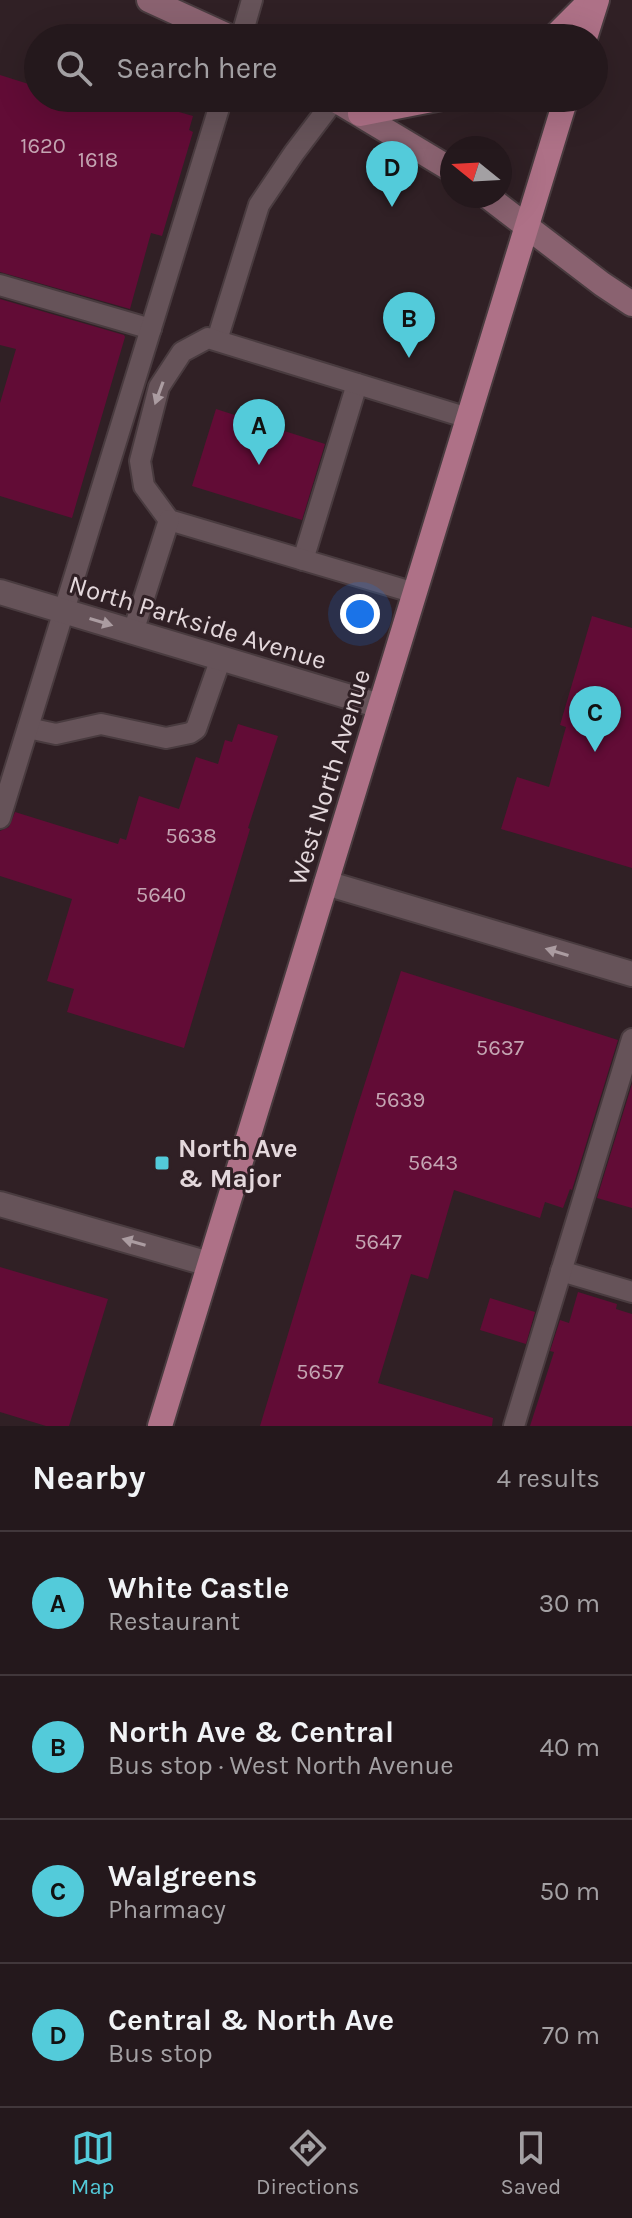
<!DOCTYPE html>
<html lang="en">
<head>
<meta charset="utf-8">
<style>
  body { margin:0; font-family:Karla,sans-serif; background:#2c2125; color:#f1f3f6 }
  .compass { position:absolute; left:440px; top:136px; width:72px; height:72px; border-radius:50%; background:#24181c; box-shadow:0 8px 32px #0002; rotate:288deg }
  .you { position:absolute; left:360px; top:614px; width:28px; height:28px; margin:-20px; border:6px solid #fff; border-radius:50%; background:#1a73e8; box-shadow:0 0 0 12px #1a73e833 }
  .badge { display:grid; place-items:center; width:52px; height:52px; border-radius:50%; background:#53cbda; color:#111; font-size:26px; font-weight:700 }
  .pin { position:absolute; translate:-50% -66px; filter:drop-shadow(0 2px 4px #0008) }
  .pin::after { content:''; position:absolute; top:42px; width:28px; height:24px; background:inherit; clip-path:polygon(0 0,100% 0,50% 100%) }
  .list { margin:0; padding:0; list-style:none }
  h2 { display:flex; justify-content:space-between; align-items:center; height:104px; margin:0; padding:0 32px; font-size:34px }
  h2 small { font-size:26px; font-weight:400; color:#a3a0a3 }
  .list li { display:grid; grid-template-columns:52px 1fr auto; gap:24px; align-items:center; box-sizing:border-box; height:144px; padding:0 32px; border-top:2px solid #41373b }
  .list b { display:block; font-size:30px; white-space:nowrap }
  .list p { margin:0; font-size:26px; white-space:nowrap; color:#a3a0a3 }
  .list em { font-size:26px; font-style:normal; color:#a3a0a3 }
  .icon { flex:none; width:44px; height:44px; fill:none; stroke:currentColor; stroke-width:2; stroke-linecap:round; stroke-linejoin:round }
  .map { position:relative; flex:none; width:632px; height:1426px; overflow:hidden }
  .search { position:absolute; background:#24181c; box-shadow:0 8px 32px #0002; left:24px; right:24px; top:24px; height:88px; display:flex; align-items:center; gap:20px; box-sizing:border-box; padding:0 28px; border-radius:44px; color:#a3a0a3; font-size:30px }
  .sheet { height:680px; background:#24181c }
  nav { display:flex; justify-content:space-around; align-items:center; box-sizing:border-box; height:112px; border-top:2px solid #41373b; background:#24181c; font-size:22px; color:#a3a0a3 }
  nav a { display:grid; justify-items:center; gap:4px }
  nav .on { color:#53cbda }
  .map>svg:first-child { display:block }
</style>
</head>
<body>
<div class="map">
<svg width="632" height="1426" viewBox="0 0 632 1426">
  <rect width="100%" height="100%" fill="#302025"/>
  <g fill="#620c36">
    <polygon points="0,75 38,87 38,98 130,98 193,116 189,130 193,132 162,236 151,233 130,309 0,272"/>
    <polygon points="0,299 124,335 125,337 72,518 0,496 0,403 16,349 0,345"/>
    <polygon points="216,409 325,444 302,520 192,486"/>
    <polygon points="592,616 632,628 632,868 501,829 517,777 549,787 566,727 560,725"/>
    <polygon points="238,724 278,736 248,828 250,829 184,1048 67,1012 74,989 47,981 72,899 0,876 0,831 9,827 15,812 118,844 120,838 126,840 139,796 179,809 196,757 218,764 225,740 232,742"/>
    <polygon points="401,971 618,1040 572,1190 570,1189 563,1208 545,1202 540,1218 454,1190 428,1279 411,1274 378,1383 493,1418 492,1426 260,1426 355,1114"/>
    <polygon points="632,1084 632,1208 597,1198"/>
    <polygon points="0,1267 108,1299 69,1426 46,1426 0,1412"/>
    <polygon points="578,1292 617,1304 616,1309 632,1314 632,1426 530,1426 554,1352 550,1351 560,1320 569,1323"/>
    <polygon points="490,1298 535,1312 526,1344 480,1330"/>
  </g>
  <g fill="none" stroke-linecap="round" stroke-linejoin="round">
    <defs>
      <g id="lane">
        <polyline points="241,38 252,0"/>
        <polyline points="0,285 151,329"/>
        <polyline points="217,340 259,205 294,153 335,99"/>
        <polyline points="303,560 357,384"/>
        <polyline points="415,593 169,520 144,486 140,461 159,387 182,352 208,338 468,418"/>
        <polyline points="133,632 169,520"/>
        <polyline points="28,728 56,734 101,724 166,738 190,733 196,729 221,658"/>
        <polyline points="0,818 222,98"/>
        <polyline points="561,1271 632,1292"/>
        <polyline points="514,1426 632,1039"/>
      </g>
      <g id="street">
        <polyline points="0,592 380,706"/>
        <polyline points="326,883 632,974"/>
        <polyline points="0,1204 209,1264"/>
      </g>
      <g id="secondary">
        <polyline points="149,0 232,38"/>
        <polyline points="332,98 452,170"/>
        <polyline points="487,196 602,284 632,304"/>
      </g>
      <g id="primary">
        <polyline points="553,38 591,0"/>
        <polyline points="585,38 597,0"/>
        <polyline points="360,114 442,98"/>
        <polyline points="160,1426 566,98"/>
      </g>
    </defs>
    <use href="#lane" stroke="#493b3f" stroke-width="24"/>
    <use href="#street" stroke="#493b3f" stroke-width="28"/>
    <use href="#secondary" stroke="#493b3f" stroke-width="28"/>
    <use href="#primary" stroke="#493b3f" stroke-width="28"/>
    <use href="#lane" stroke="#665359" stroke-width="20"/>
    <use href="#street" stroke="#665359" stroke-width="24"/>
    <use href="#secondary" stroke="#8a6270" stroke-width="24"/>
    <use href="#primary" stroke="#ae7187" stroke-width="24"/>
  </g>
  <defs><path id="oneway-solid" d="M-6-.8H1V-3.2L6.5 0L1 3.2V.8H-6Z" transform="scale(2)"/></defs>
  <g fill="#ab9ca1">
    <use href="#oneway-solid" transform="translate(159 393) rotate(110)"/>
    <use href="#oneway-solid" transform="translate(101 622) rotate(17)"/>
    <use href="#oneway-solid" transform="translate(557 952) rotate(-163)"/>
    <use href="#oneway-solid" transform="translate(134 1242) rotate(-164)"/>
  </g>
  <rect fill="#53cbda" stroke="#302025" stroke-width="3" x="154" y="1155" width="16" height="16" rx="4"/>
  <g text-anchor="middle" stroke-width="6" stroke-linejoin="round" paint-order="stroke">
    <g font-size="22" fill="#c4a5b2">
      <text x="43" y="153">1620</text>
      <text x="98" y="167">1618</text>
      <text x="191" y="843">5638</text>
      <text x="161" y="902">5640</text>
      <text x="500" y="1055">5637</text>
      <text x="400" y="1107">5639</text>
      <text x="433" y="1170">5643</text>
      <text x="378" y="1249">5647</text>
      <text x="320" y="1379">5657</text>
    </g>
    <g font-size="26" fill="#e4d8dc" stroke="#302025">
      <text transform="translate(198 622) rotate(17)" y="9">North Parkside Avenue</text>
      <text transform="translate(329 777) rotate(-73)" y="9">West North Avenue</text>
    </g>
    <g font-size="26" font-weight="bold" fill="#e4d8dc" stroke="#302025" text-anchor="start">
      <text x="178" y="1157">North Ave<tspan x="178" dy="30">&amp; Major</tspan></text>
    </g>
  </g>
</svg>
<svg class="compass" viewBox="-18 -18 36 36"><path d="M0-13l5 13h-10z" fill="#e53935"/><path d="M0 13l5-13h-10z" fill="#a3a0a3"/></svg>
<div class="you"></div>
<div class="pin badge" style="left:259px;top:465px">A</div>
<div class="pin badge" style="left:409px;top:358px">B</div>
<div class="pin badge" style="left:595px;top:752px">C</div>
<div class="pin badge" style="left:392px;top:207px">D</div>
<div class="search"><svg class="icon" aria-label="search" viewBox="0 0 24 24"><circle cx="10" cy="10" r="6"/><path d="M15 15l6 6"/></svg>Search here</div>
</div>
<section class="sheet">
<h2>Nearby<small>4 results</small></h2>
<ul class="list">
<li><span class="badge">A</span><div><b>White Castle</b><p>Restaurant</p></div><em>30 m</em></li>
<li><span class="badge">B</span><div><b>North Ave &amp; Central</b><p>Bus stop · West North Avenue</p></div><em>40 m</em></li>
<li><span class="badge">C</span><div><b>Walgreens</b><p>Pharmacy</p></div><em>50 m</em></li>
<li><span class="badge">D</span><div><b>Central &amp; North Ave</b><p>Bus stop</p></div><em>70 m</em></li>
</ul>
</section>
<nav>
<a class="on"><svg class="icon" aria-label="map" viewBox="0 0 24 24"><path d="M3 6l6-2 6 2 6-2v14l-6 2-6-2-6 2zM9 4v14M15 6v14"/></svg>Map</a>
<a><svg class="icon" aria-label="directions" viewBox="0 0 24 24"><path d="M12 3l9 9-9 9-9-9zM9 14v-3h6M13 9l2 2-2 2"/></svg>Directions</a>
<a><svg class="icon" aria-label="saved" viewBox="0 0 24 24"><path d="M7 4h10v16l-5-4-5 4z"/></svg>Saved</a>
</nav>
</body>
</html>
